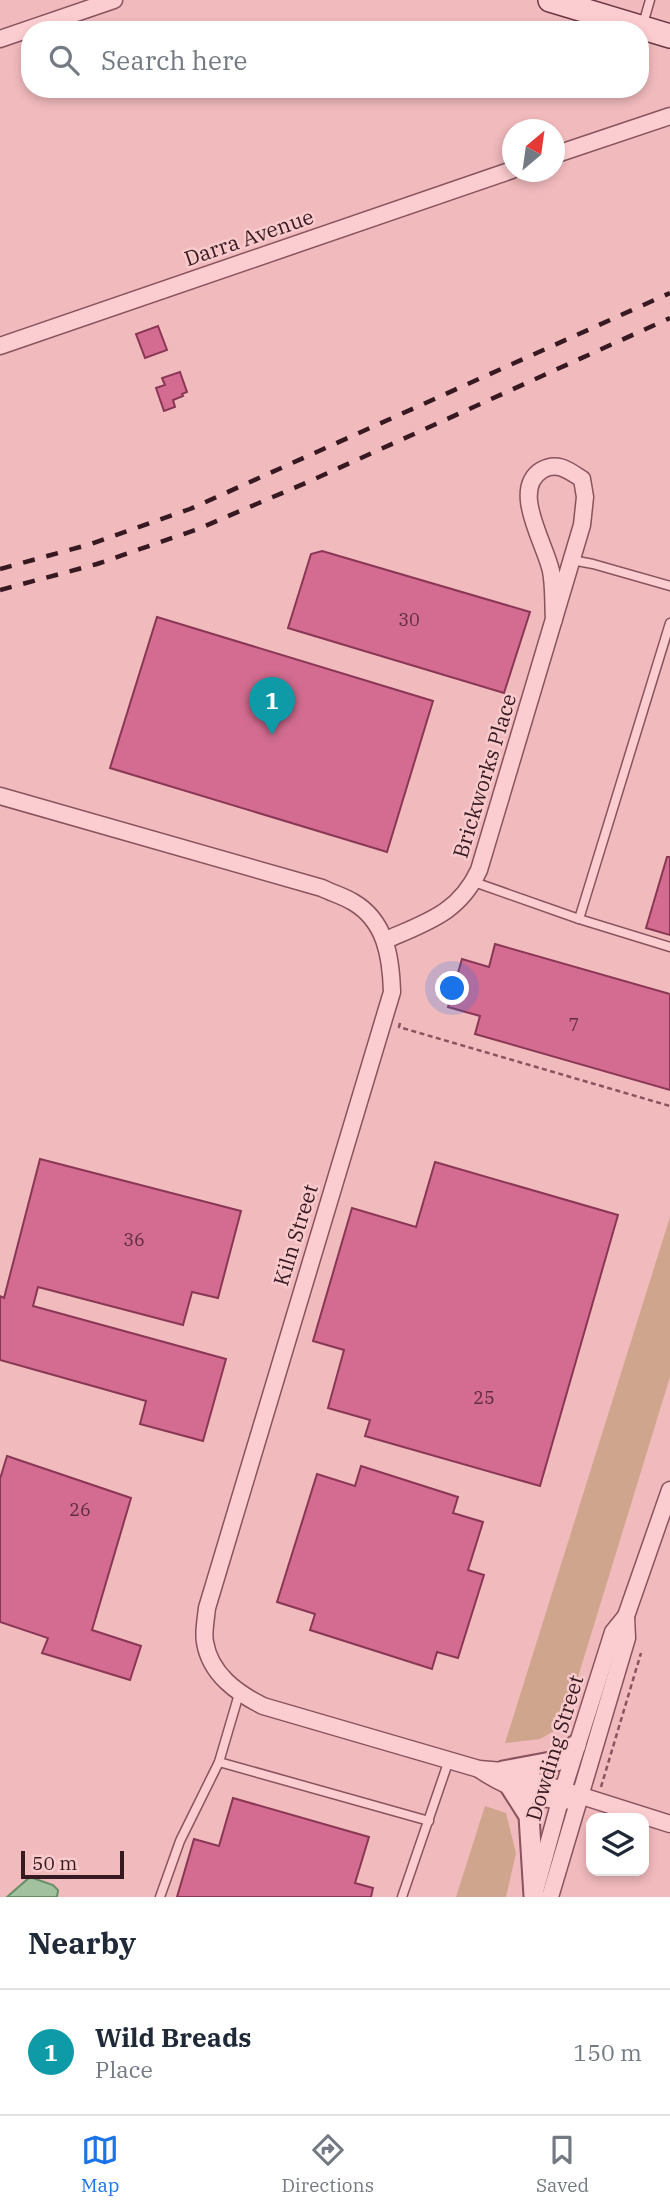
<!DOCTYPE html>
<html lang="en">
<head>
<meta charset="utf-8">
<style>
  body { margin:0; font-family:"IBM Plex Serif",serif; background:#f6f6f7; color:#1f2937 }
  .controls { position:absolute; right:21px; bottom:21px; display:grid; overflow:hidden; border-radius:14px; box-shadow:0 4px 10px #0003 }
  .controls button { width:63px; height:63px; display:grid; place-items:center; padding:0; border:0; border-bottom:2px solid #e0e1e3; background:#fff; color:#1f2937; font:35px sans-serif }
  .compass { position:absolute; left:502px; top:119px; width:63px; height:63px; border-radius:50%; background:#fff; box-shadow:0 4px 10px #0003; rotate:29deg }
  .scale { position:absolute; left:21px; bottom:18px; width:103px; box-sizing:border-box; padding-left:7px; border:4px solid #371922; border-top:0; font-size:19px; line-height:24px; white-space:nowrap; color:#371922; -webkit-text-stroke:5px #f8cacc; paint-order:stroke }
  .you { position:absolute; left:453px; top:989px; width:24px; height:24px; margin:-18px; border:5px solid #fff; border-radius:50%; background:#1a73e8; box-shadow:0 0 0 10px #1a73e833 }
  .badge { display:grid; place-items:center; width:46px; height:46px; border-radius:50%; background:#1a73e8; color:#fff; font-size:23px; font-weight:700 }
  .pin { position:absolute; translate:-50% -58px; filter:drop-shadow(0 2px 4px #0008) }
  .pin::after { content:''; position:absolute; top:37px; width:24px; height:21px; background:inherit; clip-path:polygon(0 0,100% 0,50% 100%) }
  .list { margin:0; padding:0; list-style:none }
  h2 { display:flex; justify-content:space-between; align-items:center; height:91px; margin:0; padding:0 28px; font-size:30px }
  h2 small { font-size:23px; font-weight:400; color:#747a83 }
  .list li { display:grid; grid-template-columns:46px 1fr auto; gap:21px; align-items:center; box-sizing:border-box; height:126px; padding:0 28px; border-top:2px solid #e0e1e3 }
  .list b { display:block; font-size:26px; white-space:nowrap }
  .list p { margin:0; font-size:23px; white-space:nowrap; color:#747a83 }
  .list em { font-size:23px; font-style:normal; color:#747a83 }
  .icon { flex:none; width:38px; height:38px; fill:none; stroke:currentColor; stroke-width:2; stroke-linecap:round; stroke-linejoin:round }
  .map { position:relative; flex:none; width:670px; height:1897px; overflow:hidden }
  .search { position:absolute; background:#fff; box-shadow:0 4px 10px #0003; left:21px; right:21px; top:21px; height:77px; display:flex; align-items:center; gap:18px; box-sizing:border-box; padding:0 24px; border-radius:28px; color:#747a83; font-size:26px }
  .sheet { height:217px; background:#fff }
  nav { display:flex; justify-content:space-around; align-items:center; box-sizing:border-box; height:98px; border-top:2px solid #e0e1e3; background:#fff; font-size:19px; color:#747a83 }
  nav a { display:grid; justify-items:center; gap:4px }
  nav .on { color:#1a73e8 }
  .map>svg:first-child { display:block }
</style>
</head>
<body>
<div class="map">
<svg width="670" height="1897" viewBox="0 0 670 1897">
  <rect width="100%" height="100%" fill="#f1babd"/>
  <g fill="#d0a58d">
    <polygon points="670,1217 670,1377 563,1726 540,1739 505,1743"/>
    <polygon points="485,1806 506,1813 516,1853 506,1897 456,1897"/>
  </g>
  <polygon fill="#a1c19f" stroke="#668f66" stroke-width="2" points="30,1877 53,1885 58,1890 57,1897 7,1897"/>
  <g fill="#d36c90" stroke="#8a3755" stroke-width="2">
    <polygon points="158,326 167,350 145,358 136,334"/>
    <polygon points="180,372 187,392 182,394 183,396 173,400 175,407 164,411 156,388 165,385 162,378"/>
    <polygon points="322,551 530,612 504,693 288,628 311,554"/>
    <polygon points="157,617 433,701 387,852 110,768"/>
    <polygon points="667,857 670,857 670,935 646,928"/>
    <polygon points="495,944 670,994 670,1090 475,1034 480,1016 448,1007 462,959 489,967"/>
    <polygon points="40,1159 241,1211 218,1298 192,1292 183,1325 38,1287 33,1306 226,1359 203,1441 140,1424 146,1401 0,1360 0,1296 4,1298"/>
    <polygon points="435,1162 618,1215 540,1486 365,1436 370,1420 328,1408 344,1350 313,1341 352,1208 416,1227"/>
    <polygon points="7,1456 131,1498 92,1630 141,1646 130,1680 42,1653 48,1638 0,1622 0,1479"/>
    <polygon points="361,1466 458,1497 453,1513 483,1522 468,1570 484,1575 458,1658 437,1652 432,1669 310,1630 315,1614 277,1602 317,1474 355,1486"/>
    <polygon points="233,1798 369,1837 355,1883 373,1888 371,1897 177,1897 194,1839 219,1846"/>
  </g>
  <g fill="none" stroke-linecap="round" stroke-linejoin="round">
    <defs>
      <g id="service">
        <polyline points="643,24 650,0"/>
        <polyline points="572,560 593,564 670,586"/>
        <polyline points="474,882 579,919 670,947"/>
        <polyline points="579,919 670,623"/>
        <polyline points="219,1762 429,1821"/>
        <polyline points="160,1897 180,1841 219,1762 239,1694"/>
        <polyline points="402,1897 449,1760"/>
      </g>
      <g id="minor">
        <polyline points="0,39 114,0"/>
        <polyline points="554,155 670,116"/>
        <polyline points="0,346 512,170"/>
        <path d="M0,796L322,888C332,893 343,896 353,902C386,921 391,958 392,992L207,1608C206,1619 203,1632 205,1642C210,1674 237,1693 263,1706L479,1769L503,1771L670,1824"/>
        <path d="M386,940C427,922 459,913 479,870L582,525L585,497L582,479C569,471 558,461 542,470C510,489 545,543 551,571C554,586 553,604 554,620"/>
        <path d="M479,1769C498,1783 547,1805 570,1800"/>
        <polyline points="536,1888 563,1790 613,1632 626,1616 670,1490"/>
        <polyline points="550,1897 627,1638 626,1616"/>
      </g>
      <g id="tertiary">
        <polyline points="503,1771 556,1761 576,1745"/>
        <polyline points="510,1786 529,1816 534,1896"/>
      </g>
      <polyline id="secondary" points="550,0 670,36"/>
    </defs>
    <use href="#service" stroke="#89535f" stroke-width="11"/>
    <use href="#minor" stroke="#89535f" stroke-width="19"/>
    <use href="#tertiary" stroke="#89535f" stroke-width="23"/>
    <use href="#secondary" stroke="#6b3644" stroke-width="26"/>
    <g stroke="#89535f" stroke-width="2.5" stroke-dasharray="5 3.5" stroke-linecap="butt">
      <polyline points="400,1023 399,1027 670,1106"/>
      <polyline points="601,1787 641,1653"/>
    </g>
    <use href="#service" stroke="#fccdd0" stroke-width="8"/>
    <use href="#minor" stroke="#fccdd0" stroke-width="16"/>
    <use href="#tertiary" stroke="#fccdd0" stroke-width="19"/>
    <use href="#secondary" stroke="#fccdd0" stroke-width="23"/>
    <g stroke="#371922" stroke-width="4.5" stroke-dasharray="12 12" stroke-linecap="butt">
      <polyline points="0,569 91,544 190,509 670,293"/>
      <polyline points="0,590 97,564 198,529 308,482 670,318"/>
    </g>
  </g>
  <g text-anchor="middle" stroke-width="5" stroke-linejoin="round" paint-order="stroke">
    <g font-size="18" fill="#5e2e3e">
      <text x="409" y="626">30</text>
      <text x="574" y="1031">7</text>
      <text x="134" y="1246">36</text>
      <text x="484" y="1404">25</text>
      <text x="80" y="1516">26</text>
    </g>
    <g font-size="21" fill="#371922" stroke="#f8cacc">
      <text transform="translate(249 238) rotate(-19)" y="7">Darra Avenue</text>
      <text transform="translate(485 776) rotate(-73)" y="7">Brickworks Place</text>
      <text transform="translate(296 1235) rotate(-73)" y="7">Kiln Street</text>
      <text transform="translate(555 1748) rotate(-73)" y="7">Dowding Street</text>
    </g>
  </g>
</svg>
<div class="controls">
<button><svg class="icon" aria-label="layers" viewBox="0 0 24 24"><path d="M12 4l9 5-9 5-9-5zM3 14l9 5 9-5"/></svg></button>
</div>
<svg class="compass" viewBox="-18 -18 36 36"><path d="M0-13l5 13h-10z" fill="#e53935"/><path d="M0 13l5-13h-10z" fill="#747a83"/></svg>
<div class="scale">50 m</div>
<div class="you"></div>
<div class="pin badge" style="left:272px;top:735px;background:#0f9aa8">1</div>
<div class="search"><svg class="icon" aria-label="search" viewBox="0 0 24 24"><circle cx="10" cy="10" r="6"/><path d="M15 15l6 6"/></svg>Search here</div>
</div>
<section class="sheet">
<h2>Nearby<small></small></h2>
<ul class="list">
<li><span class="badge" style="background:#0f9aa8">1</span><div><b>Wild Breads</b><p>Place</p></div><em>150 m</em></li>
</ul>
</section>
<nav>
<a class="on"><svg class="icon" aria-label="map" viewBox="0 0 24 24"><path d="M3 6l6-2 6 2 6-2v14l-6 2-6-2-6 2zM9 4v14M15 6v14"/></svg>Map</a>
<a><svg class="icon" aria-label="directions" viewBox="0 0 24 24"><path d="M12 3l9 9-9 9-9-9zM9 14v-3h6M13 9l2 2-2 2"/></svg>Directions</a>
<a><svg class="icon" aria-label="saved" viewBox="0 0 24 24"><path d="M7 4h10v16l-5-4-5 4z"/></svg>Saved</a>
</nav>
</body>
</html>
